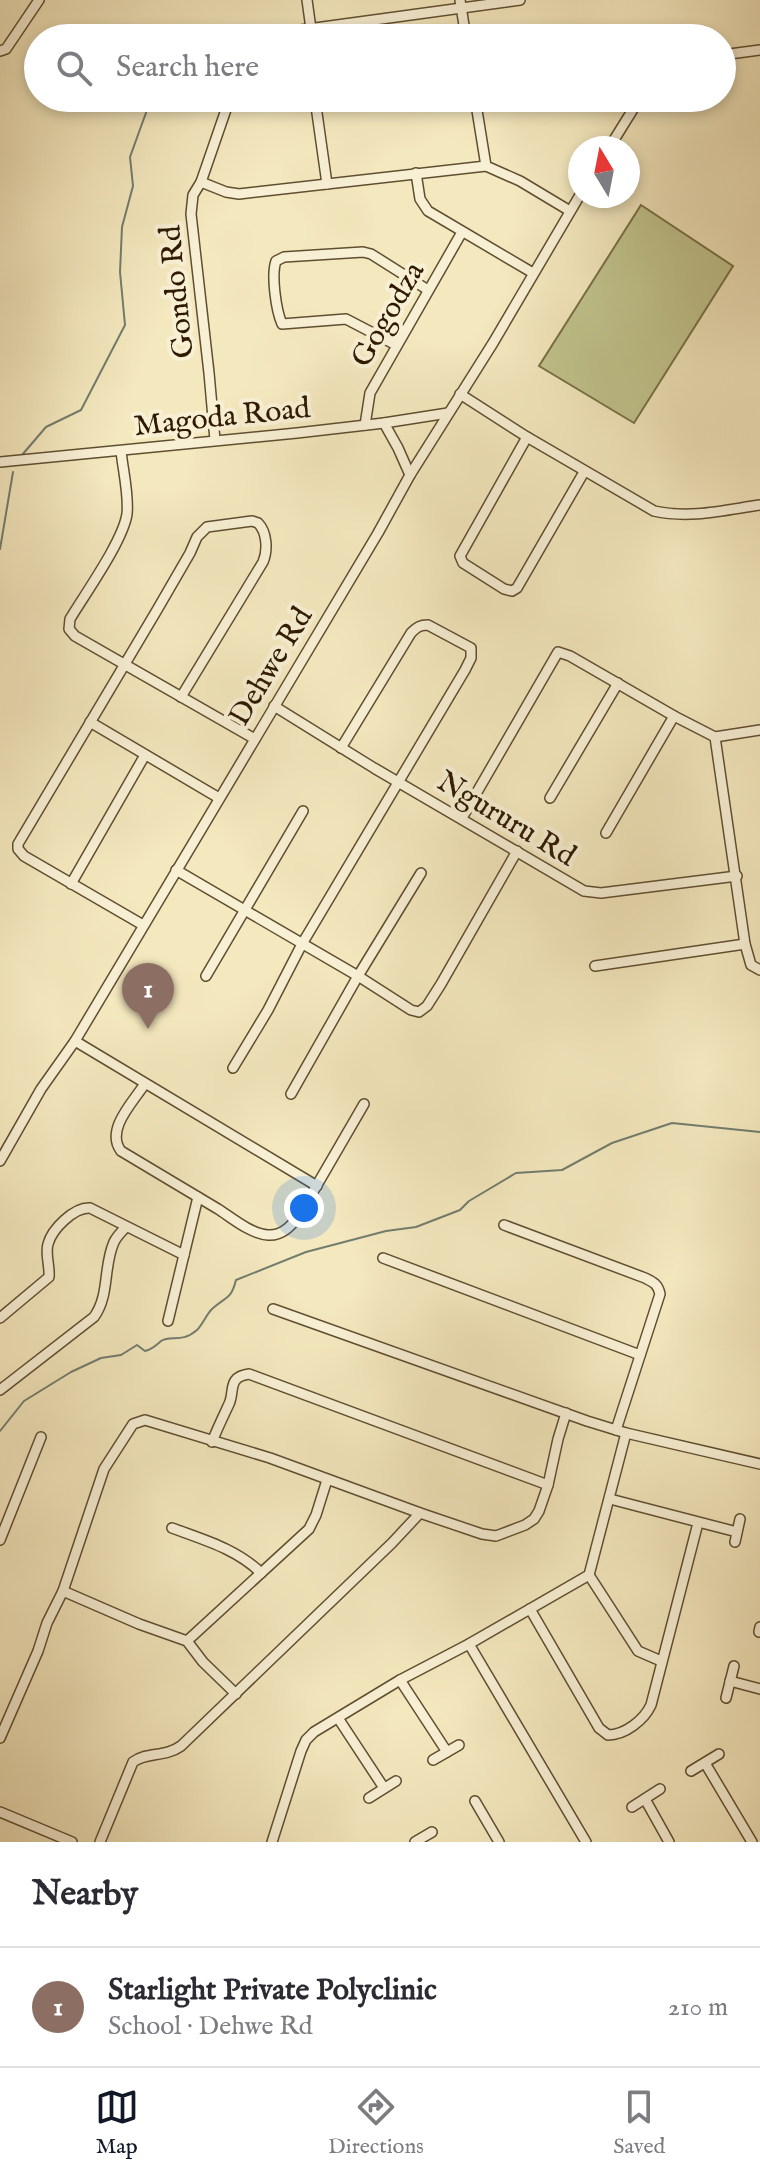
<!DOCTYPE html>
<html lang="en">
<head>
<meta charset="utf-8">
<style>
  body { margin:0; font-family:"IM FELL English",serif; background:#f7f7f7; color:#2b2b33 }
  .compass { position:absolute; left:568px; top:136px; width:72px; height:72px; border-radius:50%; background:#fff; box-shadow:0 4px 12px #0003; rotate:350deg }
  .you { position:absolute; left:304px; top:1208px; width:28px; height:28px; margin:-20px; border:6px solid #fff; border-radius:50%; background:#1a73e8; box-shadow:0 0 0 12px #1a73e833 }
  .badge { display:grid; place-items:center; width:52px; height:52px; border-radius:50%; background:#111827; color:#fff; font-size:26px; font-weight:700 }
  .pin { position:absolute; translate:-50% -66px; filter:drop-shadow(0 2px 4px #0008) }
  .pin::after { content:''; position:absolute; top:42px; width:28px; height:24px; background:inherit; clip-path:polygon(0 0,100% 0,50% 100%) }
  .list { margin:0; padding:0; list-style:none }
  h2 { display:flex; justify-content:space-between; align-items:center; height:104px; margin:0; padding:0 32px; font-size:34px }
  h2 small { font-size:26px; font-weight:400; color:#7c7c81 }
  .list li { display:grid; grid-template-columns:52px 1fr auto; gap:24px; align-items:center; box-sizing:border-box; height:120px; padding:0 32px; border-top:2px solid #e1e1e2 }
  .list b { display:block; font-size:30px; white-space:nowrap }
  .list p { margin:0; font-size:26px; white-space:nowrap; color:#7c7c81 }
  .list em { font-size:26px; font-style:normal; color:#7c7c81 }
  .icon { flex:none; width:44px; height:44px; fill:none; stroke:currentColor; stroke-width:2; stroke-linecap:round; stroke-linejoin:round }
  .map { position:relative; flex:none; width:760px; height:1842px; overflow:hidden }
  .search { position:absolute; background:#fff; box-shadow:0 4px 12px #0003; left:24px; right:24px; top:24px; height:88px; display:flex; align-items:center; gap:20px; box-sizing:border-box; padding:0 28px; border-radius:44px; color:#7c7c81; font-size:30px }
  .sheet { height:224px; background:#fff }
  nav { display:flex; justify-content:space-around; align-items:center; box-sizing:border-box; height:112px; border-top:2px solid #e1e1e2; background:#fff; font-size:22px; color:#7c7c81 }
  nav a { display:grid; justify-items:center; gap:4px }
  nav .on { color:#111827 }
  .map>svg:first-child { display:block }
</style>
</head>
<body>
<div class="map">
<svg width="760" height="1842" viewBox="0 0 760 1842">
  <rect width="100%" height="100%" fill="#f4e8be"/>
  <filter id="stains"><feTurbulence type="fractalNoise" baseFrequency=".0025" numOctaves="4"/><feColorMatrix values="0 0 0 0 .2 0 0 0 0 .09 0 0 0 0 .02 0 0 0 .5 -.17"/></filter>
  <radialGradient id="worn" r=".72"><stop offset=".6" stop-color="#630" stop-opacity="0"/><stop offset="1" stop-color="#630" stop-opacity=".3"/></radialGradient>
  <polygon fill="#c1c48d" stroke="#786f46" stroke-width="2" points="641,205 733,266 634,423 539,366"/>
  <g fill="none" stroke-linecap="round" stroke-linejoin="round">
    <g stroke="#727d6f" stroke-width="2">
      <polyline points="114,31 116,38"/>
      <polyline points="225,38 227,37"/>
      <polyline points="135,98 145,108"/>
      <polyline points="22,455 46,427 81,410 125,325 120,272 122,227 133,186 130,157 147,110 155,98"/>
      <polyline points="0,549 13,472"/>
      <path d="M0,1431L24,1401L71,1372L101,1358L121,1355L137,1345L145,1351C153,1349 155,1346 161,1341C171,1334 181,1344 197,1330C203,1324 206,1315 212,1309C226,1296 231,1300 236,1280L306,1252L386,1231L416,1227L460,1210L469,1201L516,1173L562,1170L612,1143L672,1123L760,1132"/>
    </g>
    <defs>
      <g id="minor">
        <polyline points="307,0 311,29"/>
        <polyline points="460,0 466,38"/>
        <polyline points="256,38 264,35 520,0"/>
        <polyline points="0,51 6,49 39,0"/>
        <polyline points="722,55 760,50"/>
        <polyline points="475,98 486,166 520,181 570,211"/>
        <polyline points="315,99 327,184"/>
        <polyline points="227,104 253,106 323,98"/>
        <polyline points="609,148 640,98"/>
        <polyline points="416,173 420,199 428,211 533,273"/>
        <polyline points="201,182 226,192 239,194 486,166"/>
        <path d="M396,345L346,319L282,324C276,310 271,275 276,261L284,257L363,252L371,254L428,290"/>
        <path d="M460,394L527,437L654,511C690,519 725,510 760,505"/>
        <polyline points="384,423 398,448 410,475"/>
        <polyline points="365,425 370,393 462,232"/>
        <polyline points="527,437 460,556 463,563 504,589 512,591 517,588 584,472"/>
        <polyline points="215,440 209,373 191,214 193,195 201,182 230,98"/>
        <path d="M121,451C123,471 129,494 127,514C123,541 85,594 70,619L69,629L75,636L255,739"/>
        <polyline points="0,462 297,433 384,423 448,413"/>
        <polyline points="274,706 374,768 584,891 601,893 737,876"/>
        <polyline points="90,722 219,798"/>
        <polyline points="715,737 745,944 751,965 760,970"/>
        <polyline points="550,798 618,683"/>
        <polyline points="462,818 558,652 570,656 674,716 715,737 760,730"/>
        <polyline points="606,833 674,716"/>
        <polyline points="176,870 358,976 411,1010 419,1012 427,1006 441,984 517,851"/>
        <polyline points="71,884 145,755"/>
        <path d="M143,925L24,856L18,849V844L157,610L190,553L197,537L207,527L252,521L258,523C267,532 268,550 263,562L181,697"/>
        <polyline points="595,966 745,944"/>
        <polyline points="206,976 303,811"/>
        <polyline points="75,1041 317,1186"/>
        <path d="M233,1068L268,1010L302,944L465,670L471,658V648L428,625C420,625 417,627 411,633L341,748"/>
        <path d="M144,1085C133,1102 105,1130 121,1151C153,1170 186,1190 218,1209C232,1218 251,1234 268,1235C282,1236 291,1226 299,1216L364,1104"/>
        <polyline points="291,1094 358,976 421,873"/>
        <polyline points="0,1161 41,1089 75,1041 378,533 410,475 493,343 580,195"/>
        <path d="M504,1225L645,1278C653,1282 658,1284 660,1294L616,1430"/>
        <polyline points="383,1258 640,1355"/>
        <polyline points="273,1309 587,1421 626,1433 760,1464"/>
        <path d="M0,1318L49,1277C50,1266 45,1254 48,1244C52,1229 74,1207 90,1208L184,1255"/>
        <polyline points="168,1321 198,1197"/>
        <path d="M0,1390L94,1317C110,1295 103,1266 114,1242C117,1236 121,1232 126,1227"/>
        <path d="M212,1442C217,1429 223,1417 229,1404C235,1391 227,1377 249,1374L548,1485"/>
        <polyline points="610,1499 737,1532"/>
        <path d="M172,1528C204,1540 237,1549 261,1573"/>
        <polyline points="0,1540 41,1437"/>
        <polyline points="735,1542 740,1519"/>
        <polyline points="589,1575 638,1651 661,1661"/>
        <polyline points="63,1591 139,1624 187,1641 203,1662 236,1694"/>
        <path d="M530,1609L599,1728L608,1735C625,1735 644,1720 651,1705L698,1523"/>
        <polyline points="759,1632 760,1627"/>
        <polyline points="187,1641 309,1529 316,1515 327,1480"/>
        <polyline points="469,1644 586,1842"/>
        <polyline points="400,1680 447,1752"/>
        <polyline points="730,1681 760,1689"/>
        <polyline points="726,1698 734,1666"/>
        <polyline points="338,1718 384,1788"/>
        <polyline points="0,1738 38,1651 47,1623 63,1591 104,1469 133,1424 145,1420 270,1458 420,1513 482,1534 496,1536 525,1525 534,1519 539,1511 548,1485 558,1439 566,1413"/>
        <polyline points="433,1760 459,1745"/>
        <polyline points="705,1763 752,1842"/>
        <polyline points="691,1771 719,1754"/>
        <polyline points="369,1798 396,1781"/>
        <polyline points="645,1799 669,1842"/>
        <polyline points="475,1801 499,1842"/>
        <polyline points="632,1807 660,1789"/>
        <polyline points="0,1812 72,1842"/>
        <path d="M100,1842L133,1762C148,1751 164,1758 181,1746L392,1543L420,1513"/>
        <polyline points="272,1842 301,1751 306,1740 314,1732 400,1680 469,1644 589,1575 626,1433"/>
        <polyline points="415,1842 432,1832"/>
      </g>
    </defs>
    <use href="#minor" stroke="#604e30" stroke-width="12"/>
    <use href="#minor" stroke="#f8f0d5" stroke-width="9"/>
  </g>
  <g text-anchor="middle" stroke-width="8" stroke-linejoin="round" paint-order="stroke">
    <g font-size="30" fill="#2f1a00" stroke="#f8f0d5">
      <text transform="translate(176 292) rotate(-96)" y="10">Gondo Rd</text>
      <text transform="translate(387 314) rotate(-60)" y="10">Gogodza</text>
      <text transform="translate(222 416) rotate(-6)" y="10">Magoda Road</text>
      <text transform="translate(270 666) rotate(-59)" y="10">Dehwe Rd</text>
      <text transform="translate(507 818) rotate(31)" y="10">Ngururu Rd</text>
    </g>
  </g>
  <rect width="100%" height="100%" filter="url(#stains)"/>
  <rect width="100%" height="100%" fill="url(#worn)"/>
</svg>
<svg class="compass" viewBox="-18 -18 36 36"><path d="M0-13l5 13h-10z" fill="#e53935"/><path d="M0 13l5-13h-10z" fill="#7c7c81"/></svg>
<div class="you"></div>
<div class="pin badge" style="left:148px;top:1029px;background:#8d6e63">1</div>
<div class="search"><svg class="icon" aria-label="search" viewBox="0 0 24 24"><circle cx="10" cy="10" r="6"/><path d="M15 15l6 6"/></svg>Search here</div>
</div>
<section class="sheet">
<h2>Nearby<small></small></h2>
<ul class="list">
<li><span class="badge" style="background:#8d6e63">1</span><div><b>Starlight Private Polyclinic</b><p>School · Dehwe Rd</p></div><em>210 m</em></li>
</ul>
</section>
<nav>
<a class="on"><svg class="icon" aria-label="map" viewBox="0 0 24 24"><path d="M3 6l6-2 6 2 6-2v14l-6 2-6-2-6 2zM9 4v14M15 6v14"/></svg>Map</a>
<a><svg class="icon" aria-label="directions" viewBox="0 0 24 24"><path d="M12 3l9 9-9 9-9-9zM9 14v-3h6M13 9l2 2-2 2"/></svg>Directions</a>
<a><svg class="icon" aria-label="saved" viewBox="0 0 24 24"><path d="M7 4h10v16l-5-4-5 4z"/></svg>Saved</a>
</nav>
</body>
</html>
